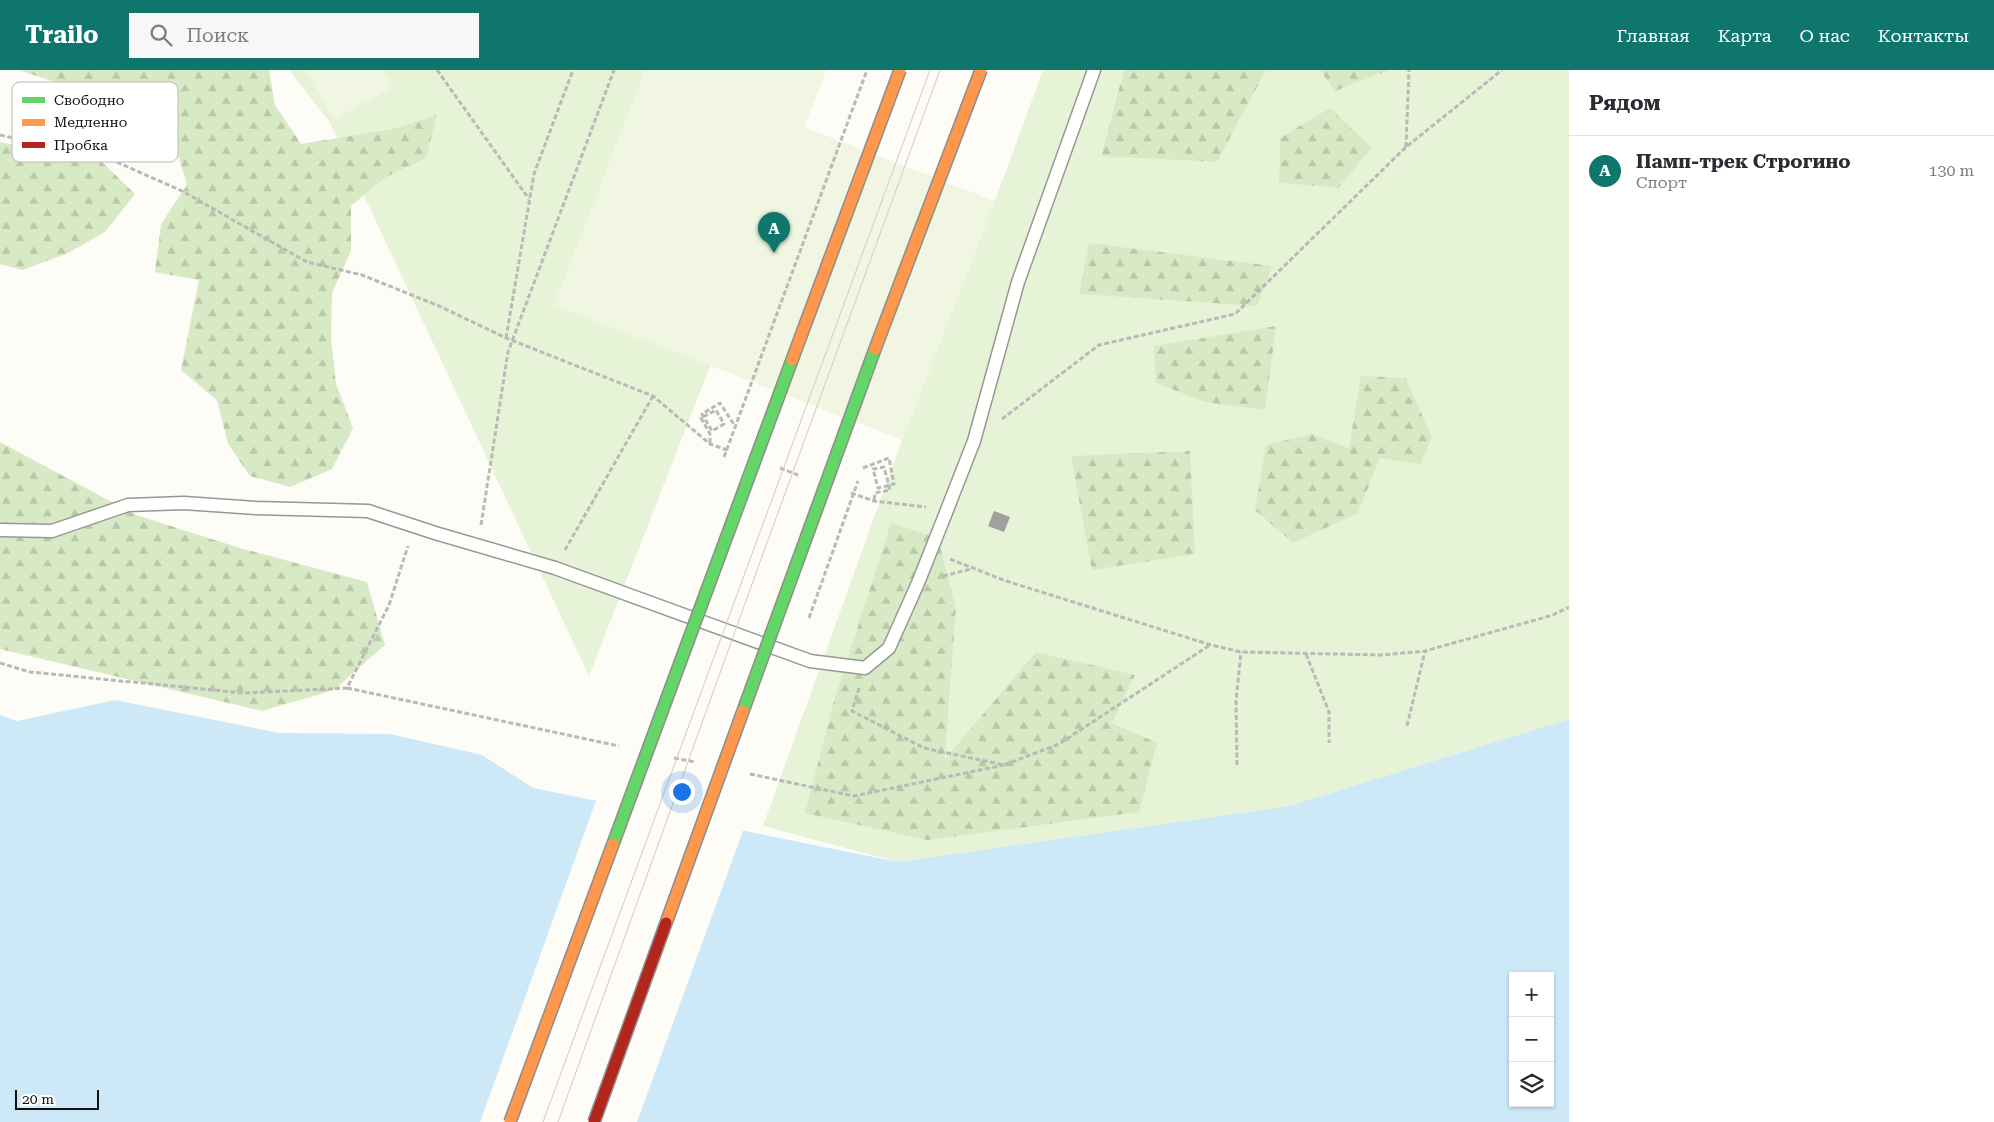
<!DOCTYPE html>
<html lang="ru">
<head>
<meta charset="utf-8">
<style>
  body { margin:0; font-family:"Roboto Serif",serif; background:#f7f7f7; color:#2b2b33 }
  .controls { position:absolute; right:15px; bottom:15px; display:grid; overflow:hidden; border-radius:0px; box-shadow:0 1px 4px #0004 }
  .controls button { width:45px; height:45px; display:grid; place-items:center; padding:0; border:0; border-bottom:1px solid #e1e1e2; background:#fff; color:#2b2b33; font:25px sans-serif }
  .scale { position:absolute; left:15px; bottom:12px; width:84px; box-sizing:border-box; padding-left:5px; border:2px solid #111; border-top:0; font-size:14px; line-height:18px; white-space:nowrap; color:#111; -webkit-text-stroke:4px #fff; paint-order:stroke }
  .you { position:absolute; left:681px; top:721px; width:18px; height:18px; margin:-12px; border:4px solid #fff; border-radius:50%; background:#1a73e8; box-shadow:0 0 0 8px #1a73e833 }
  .badge { display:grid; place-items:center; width:32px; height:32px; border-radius:50%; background:#0f766e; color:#fff; font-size:16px; font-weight:700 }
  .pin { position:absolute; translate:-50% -41px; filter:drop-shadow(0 1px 2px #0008) }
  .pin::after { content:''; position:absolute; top:26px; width:18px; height:15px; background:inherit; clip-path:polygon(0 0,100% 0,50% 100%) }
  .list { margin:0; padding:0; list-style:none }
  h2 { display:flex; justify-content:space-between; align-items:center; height:65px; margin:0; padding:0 20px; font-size:21px }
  h2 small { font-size:16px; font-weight:400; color:#7c7c81 }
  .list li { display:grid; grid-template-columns:32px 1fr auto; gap:15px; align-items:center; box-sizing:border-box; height:70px; padding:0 20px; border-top:1px solid #e1e1e2 }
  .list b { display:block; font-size:19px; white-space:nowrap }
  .list p { margin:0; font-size:16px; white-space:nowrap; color:#7c7c81 }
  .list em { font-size:16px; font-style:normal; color:#7c7c81 }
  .icon { flex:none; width:28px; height:28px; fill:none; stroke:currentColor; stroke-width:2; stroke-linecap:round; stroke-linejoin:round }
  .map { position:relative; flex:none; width:1569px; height:1052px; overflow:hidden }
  header { display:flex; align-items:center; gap:30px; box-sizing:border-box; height:70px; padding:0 25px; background:#0f766e; color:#fff }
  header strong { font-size:24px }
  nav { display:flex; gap:28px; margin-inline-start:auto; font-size:18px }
  .search { width:350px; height:45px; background:#f7f7f7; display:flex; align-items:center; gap:12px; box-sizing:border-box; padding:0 18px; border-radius:0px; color:#7c7c81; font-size:19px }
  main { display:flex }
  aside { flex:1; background:#fff }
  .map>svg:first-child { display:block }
</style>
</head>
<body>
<header>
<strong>Trailo</strong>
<div class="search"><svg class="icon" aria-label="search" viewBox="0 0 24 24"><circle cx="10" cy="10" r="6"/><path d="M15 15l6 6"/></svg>Поиск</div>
<nav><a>Главная</a><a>Карта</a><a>О нас</a><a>Контакты</a></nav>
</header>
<main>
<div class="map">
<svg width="1569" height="1052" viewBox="0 0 1569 1052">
  <defs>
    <pattern id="forest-firs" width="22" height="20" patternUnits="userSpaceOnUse" patternTransform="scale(1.25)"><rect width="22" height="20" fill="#d8eac5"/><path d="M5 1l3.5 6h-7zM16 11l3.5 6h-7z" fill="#b8c8a8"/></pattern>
  </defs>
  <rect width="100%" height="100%" fill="#fdfcf7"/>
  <g fill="#e7f3d7" fill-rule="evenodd">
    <polygon points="289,0 826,0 589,606 329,51"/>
    <path d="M1043,0H1124L1101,85L1217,92L1266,0H1320L1335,21L1390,0H1569V649L1289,736L898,792L763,756L902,370L995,131ZM1280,68L1338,118L1279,113ZM1312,365L1380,388L1358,443ZM938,469L956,538L945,689L1135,605L1112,653L805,743Z"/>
  </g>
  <g fill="url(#forest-firs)">
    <polygon points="18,0 269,0 275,35 301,74 393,59 437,45 426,88 386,107 351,136 351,181 332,223 331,268 336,314 353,358 332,399 290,417 250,406 228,374 217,330 181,300 199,210 155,202 161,154 187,115 174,71 138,47 101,18 55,12"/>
    <polygon points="1124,0 1266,0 1217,92 1101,86"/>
    <polygon points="1320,0 1390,0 1335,21"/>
    <polygon points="1330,38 1372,78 1338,118 1279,113 1280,68"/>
    <polygon points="0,72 101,91 135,124 105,162 66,184 22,200 0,194"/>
    <polygon points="1089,173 1272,196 1257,236 1079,224"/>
    <polygon points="1276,256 1265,340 1205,332 1156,313 1154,276"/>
    <polygon points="1361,306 1406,308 1432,368 1420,394 1380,388 1358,443 1293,473 1255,440 1266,375 1312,364 1349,378"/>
    <polygon points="0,372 136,445 240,478 367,512 385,575 334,620 262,641 0,579"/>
    <polygon points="1190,381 1195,484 1092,500 1071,386"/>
    <polygon points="891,453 938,468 956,538 945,689 1036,582 1135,605 1112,653 1157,673 1139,742 927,770 805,743 834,631"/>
  </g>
  <g fill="#f0f6e1">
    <polygon points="306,0 383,0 393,17 334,50"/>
    <polygon points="645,0 826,0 804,57 995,131 902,370 554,235"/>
  </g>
  <path fill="#cde8f7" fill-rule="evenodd" d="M115,630L279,663L390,664L482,685L533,718L898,792L1289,736L1569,649V1052H0V645L17,651ZM1513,906H1550V1033H1513Z"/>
  <polygon fill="#fdfcf7" points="597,728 744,758 637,1052 480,1052"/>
  <polygon fill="#a19f9c" points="994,441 1010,447 1004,462 988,456"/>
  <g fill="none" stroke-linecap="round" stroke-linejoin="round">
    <defs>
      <polyline id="lane" points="0,460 52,461 128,435 184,433 256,438 368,441 435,463 555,498 810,591 865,598 889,578 918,513 947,440 974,371 1018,212 1094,0"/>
    </defs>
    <use href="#lane" stroke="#979795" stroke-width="15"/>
    <g stroke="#b9b9b8" stroke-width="3" stroke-dasharray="5 2.5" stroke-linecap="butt">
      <polyline points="437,0 529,129"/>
      <polyline points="0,65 112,90 182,121 307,192 362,205 439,236 506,268 653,326 710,374 730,381"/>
      <polyline points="1406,77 1409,0"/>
      <polyline points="506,268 534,104 573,0"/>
      <polyline points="1002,349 1099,275 1235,244 1406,77 1502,0"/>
      <polyline points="710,373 710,364 701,348 716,340 724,354 712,361 702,344 720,333 735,356"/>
      <polyline points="780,398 798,405"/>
      <polyline points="863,398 889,388 894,414 878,418 873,399 884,397 890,420 875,423 874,431"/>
      <polyline points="851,423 874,431 926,437"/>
      <polyline points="481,455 508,282 614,0"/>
      <polyline points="565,480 653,326"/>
      <polyline points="950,489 1006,511 1211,575 1241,582 1382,585 1425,581 1553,545 1569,537"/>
      <polyline points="943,506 971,499"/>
      <polyline points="1306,584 1329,642 1329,673"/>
      <polyline points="0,593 30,602 244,623 347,618 389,535 408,476"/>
      <polyline points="347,618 619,676"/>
      <polyline points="859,618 852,641 924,678 1004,695 1059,674 1210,575"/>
      <polyline points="1407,656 1425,581"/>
      <polyline points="674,688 695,692"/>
      <polyline points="1237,695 1236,631 1241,582"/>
      <polyline points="750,704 854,726 1004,695"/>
    </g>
    <use href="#lane" stroke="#fffffe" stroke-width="12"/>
    <g stroke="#d9c6c7" stroke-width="1">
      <polyline points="543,1052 930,0"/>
      <polyline points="558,1052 764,481 940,0"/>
    </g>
    <defs>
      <g id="fast-bridge">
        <polyline points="743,641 875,279"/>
        <polyline points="613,774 792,290"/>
      </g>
      <g id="slow-bridge">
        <polyline points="875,279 981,0"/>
        <polyline points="792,290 900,0"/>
        <polyline points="666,853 743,641"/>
        <polyline points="510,1052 613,774"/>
      </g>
      <polyline id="jam-bridge" points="594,1052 666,853"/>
    </defs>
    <use href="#fast-bridge" stroke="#8e8d8b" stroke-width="14" stroke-linecap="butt"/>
    <use href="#slow-bridge" stroke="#8e8d8b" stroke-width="14" stroke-linecap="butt"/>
    <use href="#jam-bridge" stroke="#8e8d8b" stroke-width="14" stroke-linecap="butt"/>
    <g stroke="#b9b9b8" stroke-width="3" stroke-dasharray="5 2.5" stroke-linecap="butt">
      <polyline points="724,387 867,0"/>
      <polyline points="809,548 858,411"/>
    </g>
    <use href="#fast-bridge" stroke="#63d668" stroke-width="11"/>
    <use href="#slow-bridge" stroke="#ff974d" stroke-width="11"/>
    <use href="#jam-bridge" stroke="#b3261e" stroke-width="11"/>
  </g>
  <rect x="12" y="12" width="166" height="80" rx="8" fill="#fff" stroke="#b8b8b8" stroke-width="1"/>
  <rect x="22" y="27" width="23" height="6" fill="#63d668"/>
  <rect x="22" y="49" width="23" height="7" fill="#ff974d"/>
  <rect x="22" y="72" width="23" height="6" fill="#b3261e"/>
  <g font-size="14" fill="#111">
    <text x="54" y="35">Свободно</text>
    <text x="54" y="57">Медленно</text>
    <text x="54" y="80">Пробка</text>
  </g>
</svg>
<div class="controls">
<button>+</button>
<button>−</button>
<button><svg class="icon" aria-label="layers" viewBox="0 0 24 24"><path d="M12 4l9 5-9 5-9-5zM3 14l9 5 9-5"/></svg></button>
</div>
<div class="scale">20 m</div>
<div class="you"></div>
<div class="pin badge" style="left:774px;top:183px">A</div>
</div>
<aside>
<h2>Рядом<small></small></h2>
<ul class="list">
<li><span class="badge">A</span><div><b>Памп-трек Строгино</b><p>Спорт</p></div><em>130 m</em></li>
</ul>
</aside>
</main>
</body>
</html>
